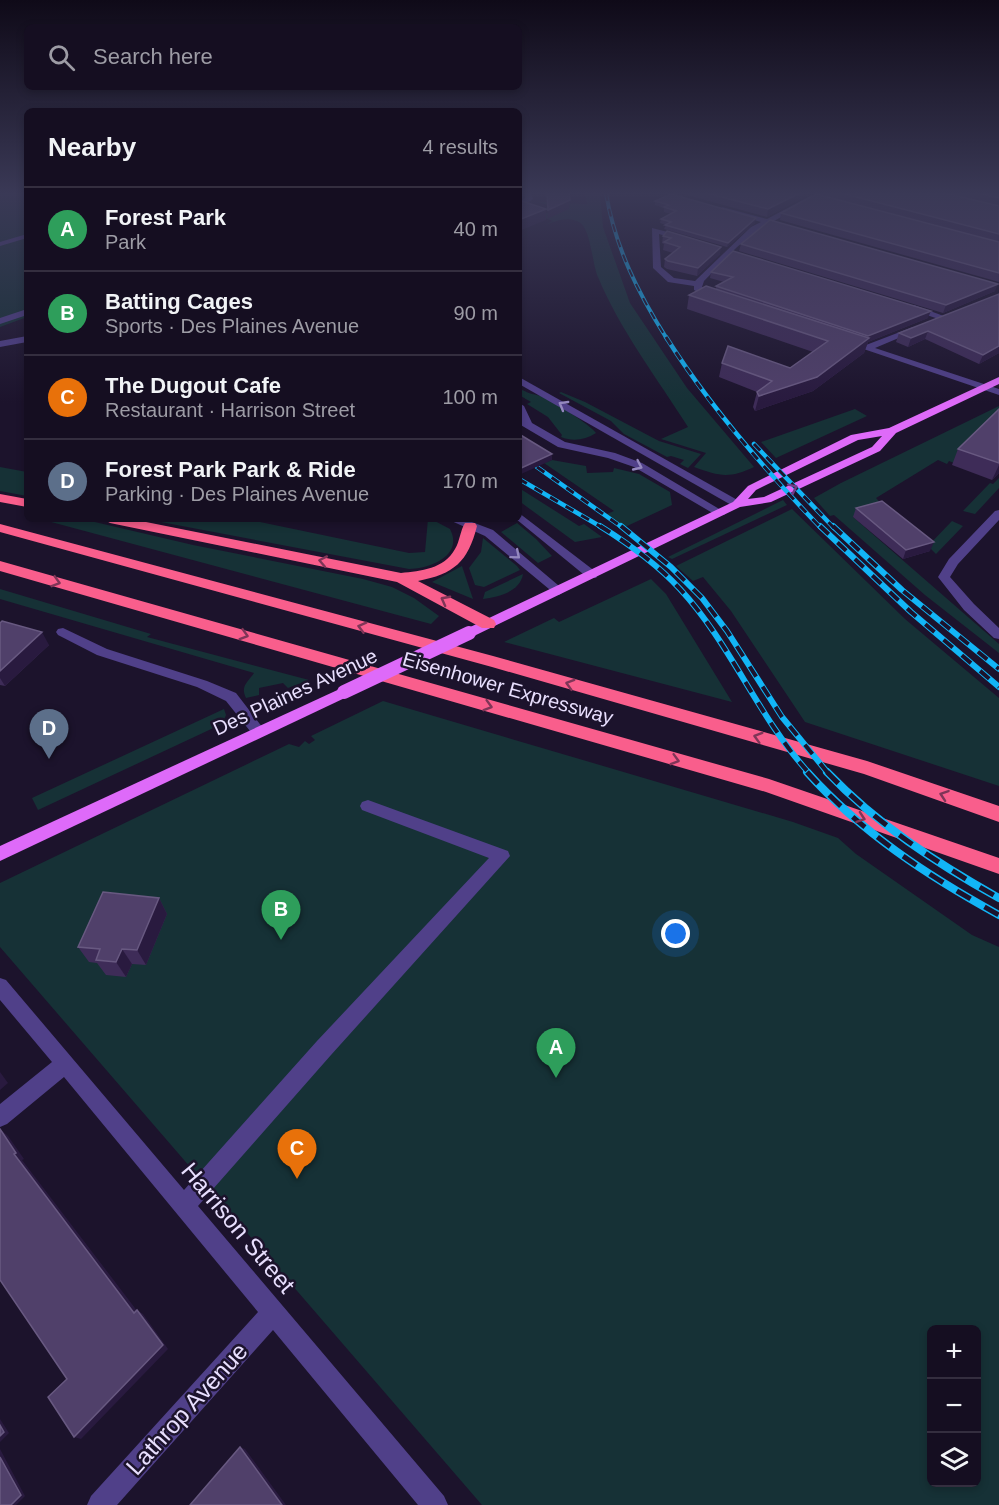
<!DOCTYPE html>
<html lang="en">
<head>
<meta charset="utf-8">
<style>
  body { margin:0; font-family:Arial,sans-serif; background:#1e172a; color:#f1f3f6 }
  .controls { position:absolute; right:18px; bottom:18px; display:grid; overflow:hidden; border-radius:9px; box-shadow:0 3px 9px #0003 }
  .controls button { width:54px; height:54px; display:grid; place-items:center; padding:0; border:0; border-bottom:2px solid #342e3f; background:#150e21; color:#f1f3f6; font:30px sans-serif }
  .you { position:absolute; left:676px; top:934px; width:21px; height:21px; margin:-15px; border:4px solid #fff; border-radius:50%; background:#1a73e8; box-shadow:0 0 0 9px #1a73e833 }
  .badge { display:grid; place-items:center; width:39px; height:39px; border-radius:50%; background:#0f766e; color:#fff; font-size:20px; font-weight:700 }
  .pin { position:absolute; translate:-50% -50px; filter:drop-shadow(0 2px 3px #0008) }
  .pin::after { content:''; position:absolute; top:32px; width:21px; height:18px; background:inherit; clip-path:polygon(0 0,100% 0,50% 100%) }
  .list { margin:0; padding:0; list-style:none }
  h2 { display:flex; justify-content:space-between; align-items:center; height:78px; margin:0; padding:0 24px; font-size:26px }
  h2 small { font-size:20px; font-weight:400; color:#9d9ca5 }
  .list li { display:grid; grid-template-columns:39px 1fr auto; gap:18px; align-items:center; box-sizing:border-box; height:84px; padding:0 24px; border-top:2px solid #342e3f }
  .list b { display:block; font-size:22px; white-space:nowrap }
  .list p { margin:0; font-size:20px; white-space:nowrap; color:#9d9ca5 }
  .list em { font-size:20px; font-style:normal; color:#9d9ca5 }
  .icon { flex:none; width:33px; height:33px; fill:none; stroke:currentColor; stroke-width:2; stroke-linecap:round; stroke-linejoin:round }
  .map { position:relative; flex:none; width:999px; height:1505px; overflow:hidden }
  .search { position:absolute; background:#150e21; box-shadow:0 3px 9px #0003; left:24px; top:24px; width:498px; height:66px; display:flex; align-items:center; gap:15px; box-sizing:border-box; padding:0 21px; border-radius:9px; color:#9d9ca5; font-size:22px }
  .panel { position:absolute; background:#150e21; box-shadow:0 3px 9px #0003; left:24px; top:108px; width:498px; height:414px; border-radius:9px }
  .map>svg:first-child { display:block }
</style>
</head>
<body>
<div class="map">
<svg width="999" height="1505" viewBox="0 0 999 1505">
  <rect width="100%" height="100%" fill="#1c132c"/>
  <g fill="#163136" fill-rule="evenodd">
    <polygon points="0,193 27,193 27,317 0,327"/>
    <path d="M585,193H600L603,227L630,303L687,388L754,467C729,479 719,476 694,467L706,453L661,439L688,427C657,378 620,330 598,277C592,264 591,228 579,222C562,212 535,231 519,238L553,221L533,214L549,213L550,210H545L548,205L538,202L587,204Z"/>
    <path d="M519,388C527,393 532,394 541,396C549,398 592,426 596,433C585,440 573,442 561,437L562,435L548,417L527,404L531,402L519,395Z"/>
    <polygon points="561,392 585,402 659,441 701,454 688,468 680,464 684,460 671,456 667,457 624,434 611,421 559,393"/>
    <polygon points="999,406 999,418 954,463 949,461 947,464 938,460 876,498 885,508 853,517 999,644 999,653 925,595 834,515 830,516 814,498 841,483"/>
    <polygon points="855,409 867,416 776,458 761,442"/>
    <polygon points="552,460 586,466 587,473 613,472 614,468 639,474 670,492 672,505 625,527 607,514 614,511 544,463"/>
    <polygon points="0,467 27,472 27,496 0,491"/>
    <polygon points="999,478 999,488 975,514 963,511 990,483 993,484"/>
    <polygon points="519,488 579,526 584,524 602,537 575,542 519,501"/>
    <polygon points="783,500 787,505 672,559 668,557"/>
    <polygon points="792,509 905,619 999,698 999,786 805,722 731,611 703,577 693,581 676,566"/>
    <polygon points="40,519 82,519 193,545 363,579 392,587 414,598 439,616 431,624"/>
    <path d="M145,519H246L409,553L425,552L428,519H431L450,529C464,556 429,569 409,569Z"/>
    <polygon points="952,521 963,526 936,554 928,546"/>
    <polygon points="517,523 536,539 552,556 538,563 501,532"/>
    <polygon points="483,538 517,566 520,570 484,587 475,585 469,568 481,552"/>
    <polygon points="462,566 473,599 432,582"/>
    <path d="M523,574C520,592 498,597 483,599L485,592Z"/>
    <polygon points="651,579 666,594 732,702 504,642 554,618 559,622"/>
    <path d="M0,589L151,634L147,637L309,680L288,688L283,683L259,688V695L246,698C240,686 248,682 254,673L0,599Z"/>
    <path d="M383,701L793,822L838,838L856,854L972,935L999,947V1505H482L0,947V883L289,744L299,747L305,741L309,744L315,740L311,736ZM932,1330H976V1482H932Z"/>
    <polygon points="224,709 226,715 222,724 38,810 32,798"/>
  </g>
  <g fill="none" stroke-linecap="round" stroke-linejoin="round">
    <g fill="#504089" fill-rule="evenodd">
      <polygon points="525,193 531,193 533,199 519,209 519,203 525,198"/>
      <path d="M816,193H824L774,221V225C753,225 719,266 704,281L702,287L720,296V300H714L694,290V286L668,282L653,268L652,228L687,237V241H684L659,234L661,267L674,278L695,281L751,227L761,222L722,211V207L767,219Z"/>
      <polygon points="27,234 27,238 0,246 0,242"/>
      <polygon points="908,305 914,305 949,318 945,321 908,309"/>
      <polygon points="27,309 27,315 0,324 0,318"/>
      <polygon points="913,327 920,329 875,348 999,389 999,395 843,342 848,339 866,345"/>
      <polygon points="27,336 27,342 0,347 0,341"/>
      <polygon points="519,377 741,502 743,504 741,506 733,506 519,384"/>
      <polygon points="519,403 524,406 532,423 565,442 615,453 642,463 726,513 724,515 716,515 634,467 608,458 558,447 519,424"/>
      <polygon points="999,510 999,520 958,564 950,577 974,604 999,628 999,639 994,638 964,610 938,577 949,559 995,511"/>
      <polygon points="519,513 596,572 598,575 596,578 588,578 516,519 519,519"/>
      <polygon points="447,519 464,519 493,530 565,591 559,595 555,594 485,536"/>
      <polygon points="63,628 107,649 207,681 236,693 266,732 264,736 254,736 226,701 197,687 97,655 58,635 56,632 58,629"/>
      <polygon points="368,800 508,851 510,856 331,1055 198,1206 444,1496 448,1505 418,1505 273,1330 117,1505 87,1505 91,1496 258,1312 64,1077 7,1124 0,1127 0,1104 52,1062 0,1000 0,978 6,980 184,1190 317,1041 489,858 362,810 360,806 362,802"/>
    </g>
    <g fill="#de6af9" fill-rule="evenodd">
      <path d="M999,377V384L896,433L880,451L771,502L740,507L474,636H464L462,633L464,630L733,502L748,486L851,435L889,428ZM882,436L872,447L764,497L748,499L756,490L858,440Z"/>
      <polygon points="344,687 349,688 351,692 349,696 0,861 0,846"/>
    </g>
    <g fill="#f95e8c" fill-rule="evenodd">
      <polygon points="0,494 27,499 27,507 0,502"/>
      <path d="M103,519H131L401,573C421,571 444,569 455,549C460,541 460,531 465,523H475L477,526C468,562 454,574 418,581L494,620L496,624L494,628H482L397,582L110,523Z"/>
      <polygon points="0,524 493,656 867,761 999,806 999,822 864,774 492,667 0,532"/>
      <polygon points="0,561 769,779 999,858 999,874 766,792 0,571"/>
    </g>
    <defs>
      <path id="rail-far3" d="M606,193C615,247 638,293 667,339"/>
      <g id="rail-far2">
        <path d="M666,337C710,407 764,469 821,528"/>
        <polyline points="754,444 834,528"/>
        <polyline points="537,467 623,528"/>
        <polyline points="519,479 603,528"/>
      </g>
      <g id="rail-far1">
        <path d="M600,526C629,544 657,564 680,589C731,644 758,717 809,773"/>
        <polyline points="621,526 671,567 702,598 727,631 782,717 828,773"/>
        <polyline points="820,526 911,612 999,687"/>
        <polyline points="833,526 902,590 999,669"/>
      </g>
      <g id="rail">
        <path d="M807,772C862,833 928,876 999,915"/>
        <path d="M827,772C877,824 936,863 999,898"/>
      </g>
    </defs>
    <use href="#rail-far3" stroke="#12b5f6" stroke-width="4"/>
    <use href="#rail-far2" stroke="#12b5f6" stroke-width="4.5"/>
    <use href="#rail-far1" stroke="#12b5f6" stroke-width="6"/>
    <use href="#rail" stroke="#12b5f6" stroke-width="8"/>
    <use href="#rail-far3" stroke="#1c132c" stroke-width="2" stroke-dasharray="8" stroke-linecap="butt"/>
    <use href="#rail-far2" stroke="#1c132c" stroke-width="3" stroke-dasharray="9" stroke-linecap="butt"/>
    <use href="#rail-far1" stroke="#1c132c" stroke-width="4" stroke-dasharray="12" stroke-linecap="butt"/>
    <use href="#rail" stroke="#1c132c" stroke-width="5" stroke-dasharray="16" stroke-linecap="butt"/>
    <polyline stroke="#de6af9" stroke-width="14" points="344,692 469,633"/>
  </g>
  <g fill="#3e2c58">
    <polygon points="680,193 803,193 802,198 767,217"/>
    <polygon points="825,193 999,193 999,206 967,198 999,206 999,282 780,220 781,213 944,227 824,196"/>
    <polygon points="655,201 755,223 727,247 664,229 666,225 660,223 661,219 671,214 664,212 664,208 655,205"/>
    <polygon points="663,236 720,254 697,276 667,269 664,267 665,259 673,253 663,250 664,244 662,243"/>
    <polygon points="741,244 995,291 943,313 739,251"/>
    <polygon points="711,272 928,318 868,342 864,353 813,391 755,411 753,407 757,392 719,377 722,363 790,368 813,352 687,309 689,295 716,289 716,286 724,282 710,278"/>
    <polygon points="999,294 999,353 979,364 925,339 908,347 896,342 899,333"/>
    <polygon points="999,409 999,473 992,480 952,465 958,449"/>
    <polygon points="856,508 930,551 903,559 853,517"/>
    <polygon points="0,623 49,645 5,686 0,685"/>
    <polygon points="159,898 167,914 146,965 132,964 126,977 106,975 97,963 89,962 78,947"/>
  </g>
  <g fill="#291a3f">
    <polygon points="800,193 803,193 802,198 767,217 768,209"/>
    <polygon points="570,200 569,209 547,219 548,210"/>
    <polygon points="546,209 546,220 519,231 519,220"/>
    <polygon points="756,218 755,223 727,247 728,243"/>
    <polygon points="721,247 720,254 697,276 698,268"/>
    <polygon points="998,284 995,291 943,313 946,305"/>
    <polygon points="931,311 928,318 868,342 864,353 813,391 755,411 759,396 867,340 868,336"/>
    <polygon points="928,331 925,339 908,347 911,338"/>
    <polygon points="999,346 999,353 979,364 983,355"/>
    <polygon points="552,454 552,460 519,475 519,469"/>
    <polygon points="999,465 999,473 992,480"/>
    <polygon points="934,542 930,551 903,559 906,550"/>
    <polygon points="42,632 49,645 5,686 0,678 0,671"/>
    <polygon points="159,898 167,914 146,965 137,950"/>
    <polygon points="122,949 132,964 126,977 116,962"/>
    <polygon points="0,1072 8,1083 0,1090"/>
    <polygon points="0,1129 8,1136 24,1159 22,1160 141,1316 134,1313 14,1154"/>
    <polygon points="137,1310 143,1314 168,1349 81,1439 74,1437"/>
    <polygon points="0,1419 9,1433 0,1442"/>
    <polygon points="240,1447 245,1449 286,1505 282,1505"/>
    <polygon points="0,1449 25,1496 16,1505 11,1505 0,1457"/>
  </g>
  <g fill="#50406a" stroke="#685981" stroke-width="1.5">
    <polygon points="547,193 569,193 570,200 548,210"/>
    <polygon points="706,193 800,193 768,209"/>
    <polygon points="841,193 945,193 999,206 999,234"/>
    <polygon points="977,193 999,193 999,198"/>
    <polygon points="671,194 756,218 728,243 665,225 671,222 661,219 676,211 664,207 669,205 655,201"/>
    <polygon points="816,194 999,242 999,273 781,213"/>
    <polygon points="519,200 546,209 519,220"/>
    <polygon points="770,220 998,284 946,305 741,244"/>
    <polygon points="667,231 721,247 698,268 668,261 665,259 680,247 664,242 671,238 663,236"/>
    <polygon points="733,251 931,311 868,336 716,286 733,277 711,272"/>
    <polygon points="706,286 869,338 817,377 759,396 757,392 772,381 722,363 728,346 790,368 828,341 689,295"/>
    <polygon points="999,294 999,346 983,355 928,331 911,338 899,333"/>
    <polygon points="999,409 999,463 958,449"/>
    <polygon points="519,434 552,454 519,469"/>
    <polygon points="882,501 934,542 906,550 856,508"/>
    <polygon points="2,621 42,632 0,671 0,623"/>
    <polygon points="103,892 159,898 137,950 122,949 116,962 96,960 100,949 78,947"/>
    <polygon points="0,1129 16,1153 14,1154 134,1313 137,1310 163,1345 74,1437 48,1397 67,1379 0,1280"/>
    <polygon points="0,1425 4,1432 0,1436"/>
    <polygon points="240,1447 282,1505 190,1505"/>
    <polygon points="0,1457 21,1495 11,1505 0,1505"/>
  </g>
  <defs><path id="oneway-chevron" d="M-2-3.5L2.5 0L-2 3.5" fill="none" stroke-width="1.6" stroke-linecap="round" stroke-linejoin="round" transform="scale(1.5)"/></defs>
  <g stroke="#9488be">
    <use href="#oneway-chevron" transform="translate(563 405) rotate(-150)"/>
    <use href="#oneway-chevron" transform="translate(638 466) rotate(25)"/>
    <use href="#oneway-chevron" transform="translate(516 555) rotate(40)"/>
  </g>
  <use stroke="#733a88" href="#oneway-chevron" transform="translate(793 488) rotate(-26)"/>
  <g stroke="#7f3557">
    <use href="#oneway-chevron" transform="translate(323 561) rotate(-169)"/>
    <use href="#oneway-chevron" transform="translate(56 582) rotate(16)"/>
    <use href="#oneway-chevron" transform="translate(445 600) rotate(-152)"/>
    <use href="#oneway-chevron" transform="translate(362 627) rotate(-165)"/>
    <use href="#oneway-chevron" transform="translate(244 635) rotate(16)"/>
    <use href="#oneway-chevron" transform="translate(570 684) rotate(-164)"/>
    <use href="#oneway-chevron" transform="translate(488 706) rotate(16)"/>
    <use href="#oneway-chevron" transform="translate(758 737) rotate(-164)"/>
    <use href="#oneway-chevron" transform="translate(675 760) rotate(16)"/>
    <use href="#oneway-chevron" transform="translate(944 795) rotate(-161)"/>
    <use href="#oneway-chevron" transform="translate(861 818) rotate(19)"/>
  </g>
  <linearGradient id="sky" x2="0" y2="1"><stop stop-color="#0f0a18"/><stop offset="0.48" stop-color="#3a3956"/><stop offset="1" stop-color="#3a3956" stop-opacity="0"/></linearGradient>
  <rect width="999" height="403" fill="url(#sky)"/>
  <g text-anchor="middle" stroke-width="5" stroke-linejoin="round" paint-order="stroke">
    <g font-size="20" fill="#e8dffe" stroke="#1c132c">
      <text transform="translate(508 688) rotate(16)" y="7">Eisenhower Expressway</text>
      <text transform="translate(295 692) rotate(-25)" y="7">Des Plaines Avenue</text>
    </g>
    <g font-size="24" fill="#e8dffe" stroke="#1c132c">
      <text transform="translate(238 1228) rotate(50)" y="8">Harrison Street</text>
      <text transform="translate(187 1409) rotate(-48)" y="8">Lathrop Avenue</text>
    </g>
  </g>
</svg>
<div class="controls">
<button>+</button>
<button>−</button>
<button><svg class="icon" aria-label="layers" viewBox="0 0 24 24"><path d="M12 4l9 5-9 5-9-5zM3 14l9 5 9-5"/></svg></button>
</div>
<div class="you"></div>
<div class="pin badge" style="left:556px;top:1078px;background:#2e9e5b">A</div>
<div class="pin badge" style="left:281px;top:940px;background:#2e9e5b">B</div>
<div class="pin badge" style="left:297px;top:1179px;background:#e8710a">C</div>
<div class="pin badge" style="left:49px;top:759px;background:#5c6f8a">D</div>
<div class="search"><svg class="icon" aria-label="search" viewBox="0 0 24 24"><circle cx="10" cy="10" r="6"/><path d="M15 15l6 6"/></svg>Search here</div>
<section class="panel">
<h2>Nearby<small>4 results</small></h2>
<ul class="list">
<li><span class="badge" style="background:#2e9e5b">A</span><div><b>Forest Park</b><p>Park</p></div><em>40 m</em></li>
<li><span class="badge" style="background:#2e9e5b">B</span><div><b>Batting Cages</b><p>Sports · Des Plaines Avenue</p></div><em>90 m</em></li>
<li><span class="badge" style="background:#e8710a">C</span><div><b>The Dugout Cafe</b><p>Restaurant · Harrison Street</p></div><em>100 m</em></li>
<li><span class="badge" style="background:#5c6f8a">D</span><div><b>Forest Park Park &amp; Ride</b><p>Parking · Des Plaines Avenue</p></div><em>170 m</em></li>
</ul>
</section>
</div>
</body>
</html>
